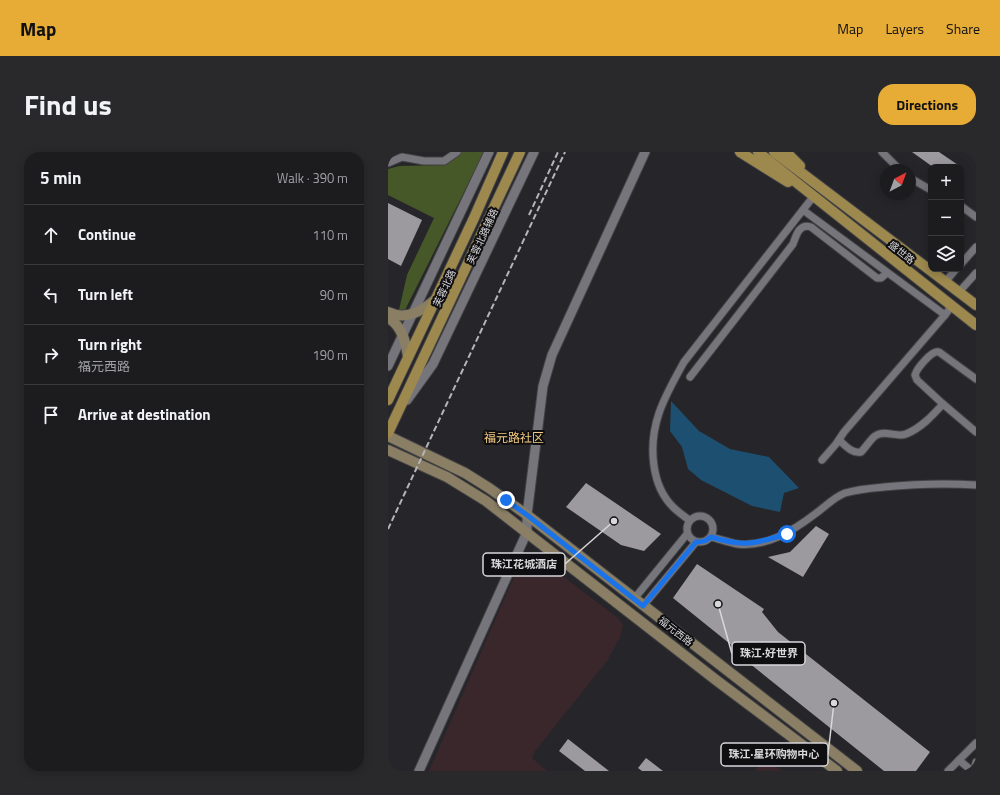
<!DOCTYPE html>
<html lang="en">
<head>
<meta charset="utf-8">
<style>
  body { margin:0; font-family:"Titillium Web","Noto Sans SC",sans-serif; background:#29292c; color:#f1f3f6 }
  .controls { position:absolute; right:12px; top:12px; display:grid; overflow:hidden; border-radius:8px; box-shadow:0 2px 10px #0003 }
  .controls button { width:36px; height:36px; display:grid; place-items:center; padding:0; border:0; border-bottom:1px solid #3a3a3d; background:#1c1c1f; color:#f1f3f6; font:20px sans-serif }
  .compass { position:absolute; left:492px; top:12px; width:36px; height:36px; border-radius:50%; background:#1c1c1f; box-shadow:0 2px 10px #0003; rotate:41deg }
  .stop { position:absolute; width:12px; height:12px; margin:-9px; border:3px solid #1a73e8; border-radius:50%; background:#fff }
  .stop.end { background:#1a73e8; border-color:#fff; box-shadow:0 1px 4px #0008 }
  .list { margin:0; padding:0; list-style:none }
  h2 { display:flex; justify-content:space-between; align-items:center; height:52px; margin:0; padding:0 16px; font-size:17px }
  h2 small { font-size:13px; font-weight:400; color:#a0a1a4 }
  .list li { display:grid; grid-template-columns:26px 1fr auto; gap:12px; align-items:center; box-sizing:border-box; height:60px; padding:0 16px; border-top:1px solid #3a3a3d }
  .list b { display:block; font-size:15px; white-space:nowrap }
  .list p { margin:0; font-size:13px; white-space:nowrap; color:#a0a1a4 }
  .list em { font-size:13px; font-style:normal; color:#a0a1a4 }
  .icon { flex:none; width:22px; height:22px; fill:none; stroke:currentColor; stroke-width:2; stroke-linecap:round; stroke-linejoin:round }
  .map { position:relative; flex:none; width:588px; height:619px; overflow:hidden; border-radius:16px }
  header { display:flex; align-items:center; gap:24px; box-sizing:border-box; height:56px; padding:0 20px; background:#e6ac36; color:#111 }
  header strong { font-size:19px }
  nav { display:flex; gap:22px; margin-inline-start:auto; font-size:14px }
  .intro { display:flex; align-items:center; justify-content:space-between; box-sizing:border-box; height:96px; padding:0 24px }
  h1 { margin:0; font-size:28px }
  .button { padding:10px 18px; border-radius:16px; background:#e6ac36; color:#111; font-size:14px; font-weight:700 }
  main { display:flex; gap:24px; padding:0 24px }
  aside { flex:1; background:#1c1c1f; border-radius:16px; box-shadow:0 2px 10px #0003 }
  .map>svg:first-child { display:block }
</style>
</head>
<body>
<header>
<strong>Map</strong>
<nav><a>Map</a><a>Layers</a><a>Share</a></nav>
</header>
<div class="intro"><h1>Find us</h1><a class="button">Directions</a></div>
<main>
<aside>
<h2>5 min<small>Walk · 390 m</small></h2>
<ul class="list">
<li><svg class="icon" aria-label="ahead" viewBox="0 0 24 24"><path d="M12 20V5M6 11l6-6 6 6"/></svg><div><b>Continue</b></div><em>110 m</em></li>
<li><svg class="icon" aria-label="left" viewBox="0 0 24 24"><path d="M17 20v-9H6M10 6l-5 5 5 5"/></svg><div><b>Turn left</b></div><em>90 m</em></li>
<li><svg class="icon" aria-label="right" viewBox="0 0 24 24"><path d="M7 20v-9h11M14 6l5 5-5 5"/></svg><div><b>Turn right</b><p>福元西路</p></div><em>190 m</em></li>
<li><svg class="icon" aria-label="arrive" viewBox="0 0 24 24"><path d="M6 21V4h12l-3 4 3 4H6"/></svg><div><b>Arrive at destination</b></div></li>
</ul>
</aside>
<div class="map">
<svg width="588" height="619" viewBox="0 0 588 619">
  <rect width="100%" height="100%" fill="#262529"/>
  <g fill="#3a272c">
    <polygon points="148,409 156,410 230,466 235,473 232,485 219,509 147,599 144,606 159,619 41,619 130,416 137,411"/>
    <polygon points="377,606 394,619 367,619"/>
  </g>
  <polygon fill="#465828" points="72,0 96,0 16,160 11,158 19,123 46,66 0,43 0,17 11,14 58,13"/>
  <polygon fill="#1d4f70" points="283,249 311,279 342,297 381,305 411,336 396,341 392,360 364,354 313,328 300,317 294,295 282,279"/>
  <g fill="#9d9a9f">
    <polygon points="524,0 551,0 573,15 545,15"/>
    <polygon points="0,51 34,68 13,114 0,107"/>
    <polygon points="198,331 273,382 256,399 233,393 178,355"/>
    <polygon points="428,374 441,382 415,425 380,405 402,400"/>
    <polygon points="309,412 376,457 374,460 390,480 542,600 528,619 496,619 351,503 352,500 285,446"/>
    <polygon points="180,587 221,619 197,619 171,599"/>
    <polygon points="258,606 275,619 254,619 250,616"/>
  </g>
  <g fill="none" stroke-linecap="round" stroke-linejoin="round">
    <defs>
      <g id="minor">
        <polyline points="494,0 512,18"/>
        <polyline points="0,11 14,5 36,9 56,9 69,0"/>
        <polyline points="522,26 543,38"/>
        <polyline points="573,54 588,65"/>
        <polyline points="415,58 557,163"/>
        <polyline points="573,112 588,95"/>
        <polyline points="558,129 568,117"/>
        <polyline points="571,140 588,121"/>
        <path d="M302,225L405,92C408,84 411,71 423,75L489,126H493L499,121"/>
        <path d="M588,227L551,200C544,198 529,216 527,223L529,228L555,252L588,280"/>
        <path d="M451,288C457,293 464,302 473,300C478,295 482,288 487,284C497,277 508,286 518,282C533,276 544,264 555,252"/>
        <polyline points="434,308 448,292 456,280 557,163 563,155"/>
        <circle cx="312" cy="377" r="13"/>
        <path d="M301,368C296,364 290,360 285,355C274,344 268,328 266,314C260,273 277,244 296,210L425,45"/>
        <path d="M323,385C331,387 340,390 349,392C378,396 406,378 427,362C437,355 446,345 457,341C470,337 484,336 496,335C527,332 557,331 588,333"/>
        <polyline points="246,447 299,382"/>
        <polyline points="255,454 308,390"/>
        <polyline points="571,608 584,619"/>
        <polyline points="560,619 588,591"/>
        <polyline points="586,619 588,610"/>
      </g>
      <g id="tertiary">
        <polyline points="0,214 101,0"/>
        <polyline points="19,248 45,212 146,0"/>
        <polyline points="31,619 139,380 139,363 155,234 164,203 257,0"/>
      </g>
      <g id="secondary">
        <path d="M0,160C18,169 34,159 48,147"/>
        <path d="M0,166C14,173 18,191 20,205"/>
        <polyline points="0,284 77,321 101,336 139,363 469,619"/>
        <polyline points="0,298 59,325 98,349 328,528 449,619"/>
      </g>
      <g id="primary">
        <polyline points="352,0 400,30"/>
        <polyline points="370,0 588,173"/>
        <polyline points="386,0 588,153"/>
        <polyline points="398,0 412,14"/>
        <polyline points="0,248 86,66 115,0"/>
        <polyline points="0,281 132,0"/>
      </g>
    </defs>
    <use href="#minor" stroke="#434346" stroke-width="9"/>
    <use href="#tertiary" stroke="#434346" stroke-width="11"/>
    <use href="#secondary" stroke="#434346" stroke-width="12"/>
    <use href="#primary" stroke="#434346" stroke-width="12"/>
    <use href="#minor" stroke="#76757b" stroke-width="7"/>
    <use href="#tertiary" stroke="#76757b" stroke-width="9"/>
    <use href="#secondary" stroke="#8a7f64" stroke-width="10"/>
    <use href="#primary" stroke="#9d894d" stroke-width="10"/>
    <g stroke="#b5b5b8" stroke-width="2" stroke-dasharray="6 3" stroke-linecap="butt">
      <polyline points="141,63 170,0"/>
      <polyline points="0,377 177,0"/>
    </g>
  </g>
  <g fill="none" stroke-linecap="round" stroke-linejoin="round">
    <path stroke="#1a73e8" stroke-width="5" d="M118,348L139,363L255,454L308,390C315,390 318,389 323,385C356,395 366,392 399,382"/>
  </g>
  <g text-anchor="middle" stroke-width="4" stroke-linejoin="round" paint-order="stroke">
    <g font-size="10" fill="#d8d8db" stroke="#0f0e10">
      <text transform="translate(94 84) rotate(-65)" y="4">芙蓉北路辅路</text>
      <text transform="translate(514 100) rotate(39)" y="4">盛世路</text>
      <text transform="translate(56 136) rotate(-65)" y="4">芙蓉北路</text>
      <text transform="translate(288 479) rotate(38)" y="4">福元西路</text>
    </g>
    <g font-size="12" fill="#f3cb84" stroke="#0f0e10">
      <text x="126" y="290">福元路社区</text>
    </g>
  </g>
  <path fill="none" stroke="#d8d8db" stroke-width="1.5" d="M226 369L177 412M330 452L344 502M446 551L440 602"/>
  <g fill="#d8d8db" stroke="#0f0e10" stroke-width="1.5">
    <circle cx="226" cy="369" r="4"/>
    <circle cx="330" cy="452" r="4"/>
    <circle cx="446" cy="551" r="4"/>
  </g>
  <g fill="#0f0e10" stroke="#d8d8db" stroke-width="1.5">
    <rect x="95" y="401" width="82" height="23" rx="4"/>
    <rect x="344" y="490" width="73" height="23" rx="4"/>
    <rect x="333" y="591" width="107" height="23" rx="4"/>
  </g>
  <g font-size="11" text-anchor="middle" font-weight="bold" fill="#d8d8db">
    <text x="136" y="416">珠江花城酒店</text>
    <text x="381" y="505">珠江·好世界</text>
    <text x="386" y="606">珠江·星环购物中心</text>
  </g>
</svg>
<div class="controls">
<button>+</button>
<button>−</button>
<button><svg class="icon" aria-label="layers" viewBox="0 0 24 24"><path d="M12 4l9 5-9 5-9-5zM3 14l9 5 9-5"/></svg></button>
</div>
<svg class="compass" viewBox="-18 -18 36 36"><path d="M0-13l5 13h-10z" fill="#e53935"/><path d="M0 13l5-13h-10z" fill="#a0a1a4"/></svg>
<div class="stop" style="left:399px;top:382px"></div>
<div class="stop end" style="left:118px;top:348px"></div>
</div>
</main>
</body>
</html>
